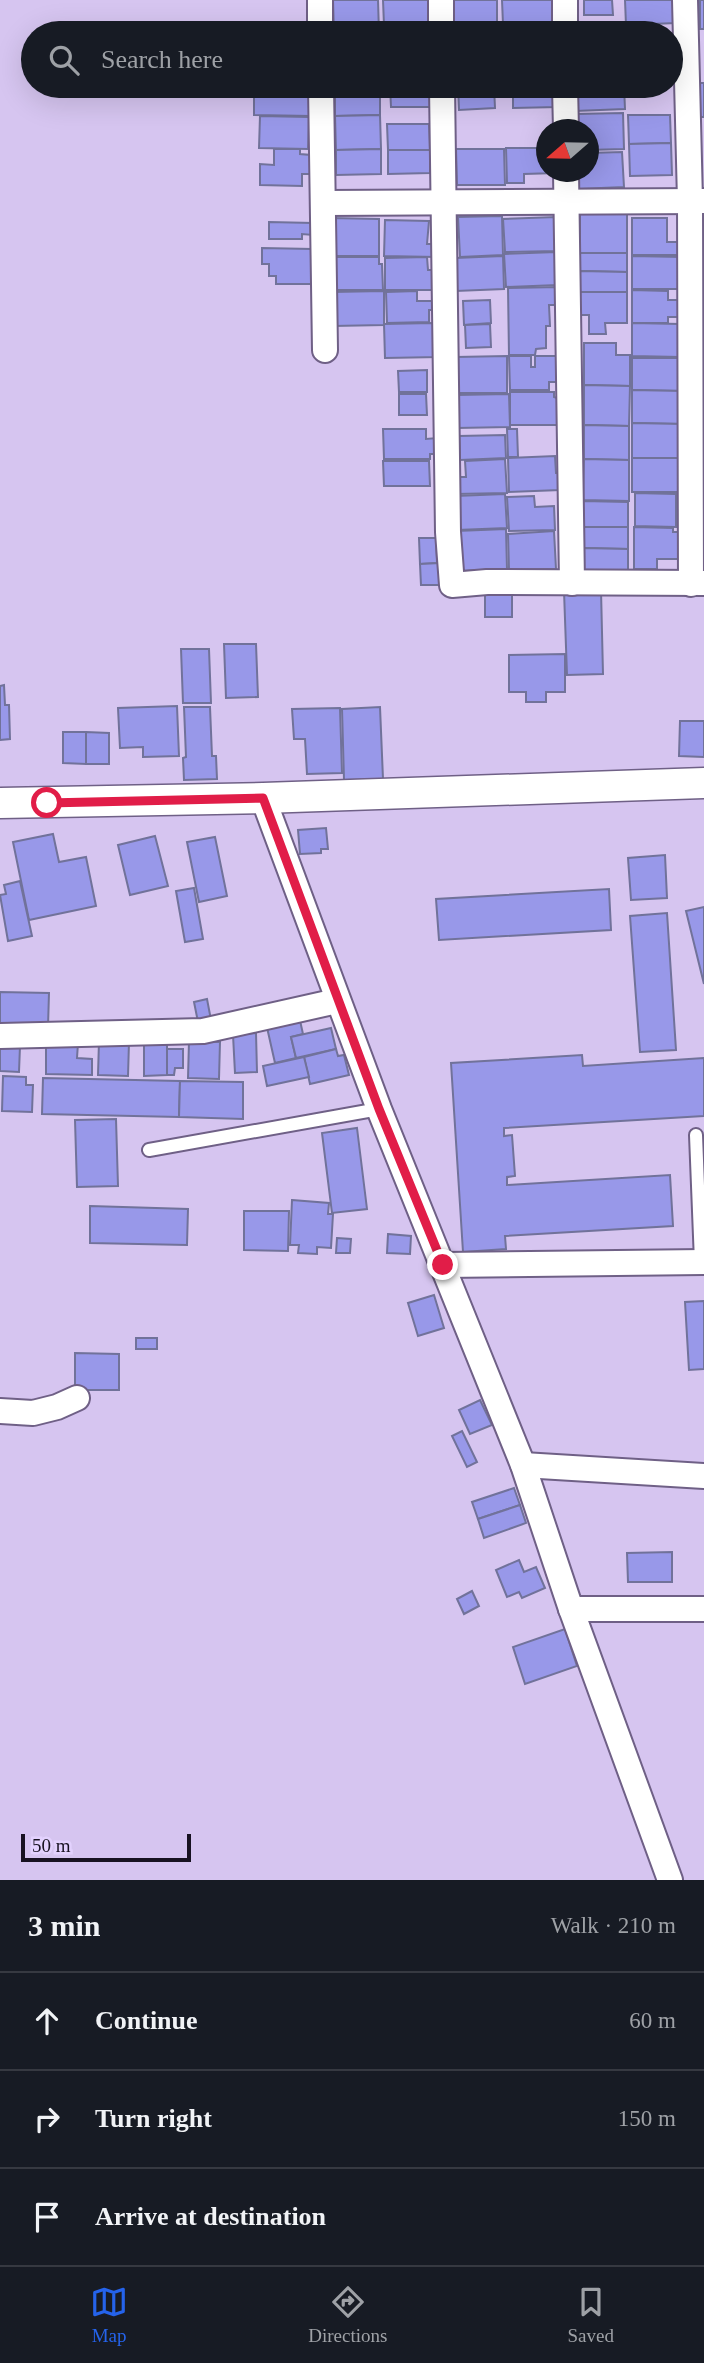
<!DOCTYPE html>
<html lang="en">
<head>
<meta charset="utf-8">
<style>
  body { margin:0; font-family:"Times New Roman",serif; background:#242831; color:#f1f3f6 }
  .compass { position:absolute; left:536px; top:119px; width:63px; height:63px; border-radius:50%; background:#171b24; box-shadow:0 7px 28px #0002; rotate:250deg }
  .scale { position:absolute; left:21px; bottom:18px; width:170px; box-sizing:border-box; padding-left:7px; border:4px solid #181221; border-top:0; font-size:19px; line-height:24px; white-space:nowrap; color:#181221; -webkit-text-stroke:5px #e3d2fe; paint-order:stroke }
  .stop { position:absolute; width:21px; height:21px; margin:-16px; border:5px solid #e11d48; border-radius:50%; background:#fff }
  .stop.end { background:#e11d48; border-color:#fff; box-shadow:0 2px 7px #0008 }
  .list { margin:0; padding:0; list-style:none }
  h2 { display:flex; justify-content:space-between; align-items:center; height:91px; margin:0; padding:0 28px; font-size:30px }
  h2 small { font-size:23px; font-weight:400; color:#9ea1a6 }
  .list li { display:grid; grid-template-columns:46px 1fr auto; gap:21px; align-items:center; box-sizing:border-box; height:98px; padding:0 28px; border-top:2px solid #363941 }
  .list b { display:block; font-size:26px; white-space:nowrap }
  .list em { font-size:23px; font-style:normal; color:#9ea1a6 }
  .icon { flex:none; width:38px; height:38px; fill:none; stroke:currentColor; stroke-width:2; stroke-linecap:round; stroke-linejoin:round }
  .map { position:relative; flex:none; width:704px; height:1880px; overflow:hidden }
  .search { position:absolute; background:#171b24; box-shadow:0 7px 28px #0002; left:21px; right:21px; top:21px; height:77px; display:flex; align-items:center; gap:18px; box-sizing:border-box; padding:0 24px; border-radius:38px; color:#9ea1a6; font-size:26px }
  .sheet { height:385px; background:#171b24 }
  nav { display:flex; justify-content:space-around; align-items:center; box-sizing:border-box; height:98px; border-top:2px solid #363941; background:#171b24; font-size:19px; color:#9ea1a6 }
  nav a { display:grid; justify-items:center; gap:4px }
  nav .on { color:#2563eb }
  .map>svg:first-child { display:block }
</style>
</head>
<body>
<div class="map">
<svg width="704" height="1880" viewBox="0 0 704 1880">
  <rect width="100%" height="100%" fill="#d6c5f0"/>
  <g fill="#9898e9" stroke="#71729a" stroke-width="2">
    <polygon points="333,0 378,0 379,33 334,33"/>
    <polygon points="383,0 433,0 434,24 384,25"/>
    <rect x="454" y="0" width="43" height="24"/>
    <polygon points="502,0 557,0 557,23 503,24"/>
    <polygon points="584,0 612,0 613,15 584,15"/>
    <polygon points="625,0 675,0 676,23 626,25"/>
    <rect x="700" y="0" width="4" height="29"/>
    <polygon points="699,83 704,83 704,117 700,117"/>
    <polygon points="254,86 313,86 312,116 254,115"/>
    <polygon points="335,86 380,86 380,115 335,116"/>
    <polygon points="390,86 431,86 431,107 391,107"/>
    <polygon points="458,86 494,86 495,108 459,110"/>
    <polygon points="513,86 558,86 558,107 513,108"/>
    <polygon points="574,86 624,86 625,109 575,111"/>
    <polygon points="623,113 624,149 588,150 588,130 575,130 575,114"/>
    <polygon points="380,115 381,149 336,150 335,116"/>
    <polygon points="628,115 670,115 671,143 629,144"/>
    <polygon points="260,116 309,117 308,149 259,148"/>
    <polygon points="387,124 429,124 430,150 388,150"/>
    <polygon points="671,143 672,175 630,176 629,144"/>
    <polygon points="506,148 546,148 546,172 557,173 524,174 524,183 507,183"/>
    <polygon points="274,149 300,149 300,154 311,155 310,174 302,174 302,186 260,185 260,164 274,165"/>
    <polygon points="381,149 381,174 336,175 336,150"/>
    <polygon points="456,149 504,149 505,185 457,185"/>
    <polygon points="388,150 430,150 430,173 388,174"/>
    <polygon points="622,152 624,187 578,189 578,172 588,172 588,153"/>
    <rect x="580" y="214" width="47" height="39"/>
    <polygon points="502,216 503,255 460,257 458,217"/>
    <polygon points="556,217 557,251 505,252 503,219"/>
    <polygon points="331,218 379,219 379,256 331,256"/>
    <polygon points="632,218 667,218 667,242 681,242 681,255 632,255"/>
    <polygon points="385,220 429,221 427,244 437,244 436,257 384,256"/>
    <polygon points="269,222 313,223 313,235 302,234 302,239 269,239"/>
    <polygon points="262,248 312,249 312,284 276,284 276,276 269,276 269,264 262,264"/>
    <polygon points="557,252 558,285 506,287 504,254"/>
    <polygon points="580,253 627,253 627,272 580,271"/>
    <polygon points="503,256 504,289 456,291 455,258"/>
    <polygon points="632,256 682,257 682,289 632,289"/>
    <polygon points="331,257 379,257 379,264 382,264 383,290 336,290"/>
    <polygon points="427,257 428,270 437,270 437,290 385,290 385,258"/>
    <polygon points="580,271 627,272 627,292 580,292"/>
    <polygon points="559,287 559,305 549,305 550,326 546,326 546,348 536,349 535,355 509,355 508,288"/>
    <polygon points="632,290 668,291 668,300 679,300 679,317 668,317 668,323 632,323"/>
    <polygon points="384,291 384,325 333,326 332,292"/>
    <polygon points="417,291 417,301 435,301 436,310 429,310 429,322 387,323 386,292"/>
    <polygon points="580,292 627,292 627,323 605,323 606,334 589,334 589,315 580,315"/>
    <polygon points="490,300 491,323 464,325 463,301"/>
    <polygon points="433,323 433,345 439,344 439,357 385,358 384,324"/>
    <polygon points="632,323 680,324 680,357 632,356"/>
    <polygon points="490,324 491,347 466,348 465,325"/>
    <polygon points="584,343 616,343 616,355 630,355 630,386 584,385"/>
    <polygon points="507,356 507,393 457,393 456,357"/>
    <polygon points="509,356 531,356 531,367 535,367 535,356 556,356 557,382 549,382 549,390 510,390"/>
    <polygon points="632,358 683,358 683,391 632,390"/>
    <polygon points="427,370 427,392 399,392 398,371"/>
    <polygon points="584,385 630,386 629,426 584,425"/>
    <polygon points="632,390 683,391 683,424 632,423"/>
    <polygon points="510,392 554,392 554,397 557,398 562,425 510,425"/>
    <polygon points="399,394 426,394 427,415 399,415"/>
    <polygon points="509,394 510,427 457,428 456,395"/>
    <polygon points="632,423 683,424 683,458 632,458"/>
    <polygon points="584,425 629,426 629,460 584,459"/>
    <polygon points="383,429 426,429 426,439 437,438 437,454 430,454 430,459 384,459"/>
    <polygon points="507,429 517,429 518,457 508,457"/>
    <polygon points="505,435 506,458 460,460 459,436"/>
    <polygon points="555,456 556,473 559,473 560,490 509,492 508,458"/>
    <rect x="632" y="458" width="51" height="34"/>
    <polygon points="505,459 507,493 455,494 454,477 466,477 465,461"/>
    <polygon points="584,459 629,460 629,501 583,500"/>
    <polygon points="383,461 429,461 430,486 384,486"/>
    <polygon points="635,493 676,494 676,527 635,526"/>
    <polygon points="505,494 507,528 457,530 455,496"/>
    <polygon points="534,496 535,507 554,506 555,530 509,531 507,497"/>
    <polygon points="583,501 628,502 628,527 583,527"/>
    <polygon points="583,527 628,527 628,549 583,548"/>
    <polygon points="634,527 673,528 673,532 682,532 682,559 657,559 657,569 634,569"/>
    <polygon points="506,529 507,569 458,571 456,531"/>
    <polygon points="554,531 556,569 509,570 508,534"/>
    <polygon points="419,538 436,538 437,563 420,564"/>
    <polygon points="583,548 628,549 628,573 583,572"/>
    <polygon points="440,563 440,585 421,585 420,564"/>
    <polygon points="601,590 603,674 567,675 564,591"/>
    <rect x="485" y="591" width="27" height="26"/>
    <polygon points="224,644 256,644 258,697 226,698"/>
    <polygon points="181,649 209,649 211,703 183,703"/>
    <polygon points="565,654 565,692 546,692 546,702 526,702 526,692 509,692 509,655"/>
    <polygon points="4,685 5,705 9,705 10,739 0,740 0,686"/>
    <polygon points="177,706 179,756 143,757 143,747 120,748 118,708"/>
    <polygon points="184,707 210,707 212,756 216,756 217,779 184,780 183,758 186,757"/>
    <polygon points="380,707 383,779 344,780 342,709"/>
    <polygon points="340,708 342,773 307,774 305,739 294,739 292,709"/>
    <polygon points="680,721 704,721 704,757 679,756"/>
    <polygon points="63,732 86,732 86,764 63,763"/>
    <polygon points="86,732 109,733 109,764 86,764"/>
    <polygon points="326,828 328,849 321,849 321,853 300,854 298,830"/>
    <polygon points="53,834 59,862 86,857 96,906 29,920 13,842"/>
    <polygon points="155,836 168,886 130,895 118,845"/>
    <polygon points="215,837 227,896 199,902 187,842"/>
    <polygon points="665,855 667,898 631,900 628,858"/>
    <polygon points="20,881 32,936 8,941 0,895 6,894 4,885"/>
    <polygon points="194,888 203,939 185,942 176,891"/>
    <polygon points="609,889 611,930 439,940 436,899"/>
    <polygon points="704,907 704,984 686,911"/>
    <polygon points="667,913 676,1050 640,1052 630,916"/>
    <polygon points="0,992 49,993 48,1027 0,1024"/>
    <polygon points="207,999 211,1020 198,1022 194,1002"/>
    <polygon points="299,1016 303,1034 291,1037 296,1058 275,1063 266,1023"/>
    <polygon points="331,1028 336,1049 296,1058 291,1037"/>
    <polygon points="256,1033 257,1072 235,1073 233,1035"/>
    <polygon points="144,1039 167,1039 167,1075 144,1076"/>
    <polygon points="99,1041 129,1042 128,1076 98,1075"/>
    <polygon points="189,1041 220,1042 219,1079 188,1078"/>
    <polygon points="46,1042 78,1043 77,1058 92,1059 92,1075 46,1074"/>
    <polygon points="0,1046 20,1046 19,1072 0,1071"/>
    <polygon points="167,1049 183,1049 183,1068 175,1068 174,1075 167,1075"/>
    <polygon points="336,1049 338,1056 344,1055 349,1075 310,1084 304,1057"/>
    <polygon points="582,1055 583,1066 704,1058 704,1116 504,1128 504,1136 512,1135 515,1176 507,1177 507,1185 670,1175 673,1226 505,1236 506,1249 463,1252 451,1063"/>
    <polygon points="304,1057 309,1077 267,1086 263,1066"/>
    <polygon points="3,1076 26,1077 26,1085 33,1085 32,1112 2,1111"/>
    <polygon points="43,1078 180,1081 179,1117 42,1114"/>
    <polygon points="180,1081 243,1082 243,1119 179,1117"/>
    <polygon points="116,1119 118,1186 77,1187 75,1120"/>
    <polygon points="357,1128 367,1209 332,1213 322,1133"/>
    <polygon points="292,1200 329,1203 328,1214 333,1214 331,1248 317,1247 317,1254 298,1253 299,1245 290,1245"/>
    <polygon points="90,1206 188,1209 187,1245 90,1243"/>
    <polygon points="244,1211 289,1211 288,1251 244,1250"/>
    <polygon points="388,1234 411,1236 410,1254 387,1253"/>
    <polygon points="337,1238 351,1239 350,1253 336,1253"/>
    <polygon points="434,1295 444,1328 418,1336 408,1303"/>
    <polygon points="704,1301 704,1369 689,1370 685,1302"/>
    <rect x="136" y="1338" width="21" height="11"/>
    <polygon points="75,1353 119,1354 119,1390 75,1390"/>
    <polygon points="480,1400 492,1425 470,1434 459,1410"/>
    <polygon points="462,1431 477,1462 467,1467 452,1436"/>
    <polygon points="514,1488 520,1505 478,1519 472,1502"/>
    <polygon points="520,1505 526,1523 484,1538 478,1519"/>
    <polygon points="672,1552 672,1582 628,1582 627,1553"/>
    <polygon points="519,1560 524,1572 536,1567 545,1588 522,1598 519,1592 507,1597 496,1570"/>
    <polygon points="472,1591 479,1606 464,1614 457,1599"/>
    <polygon points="565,1629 577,1666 525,1684 513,1647"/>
  </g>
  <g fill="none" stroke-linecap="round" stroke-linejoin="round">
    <defs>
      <g id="service">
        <polyline points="696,1135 701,1262"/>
        <polyline points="149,1150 379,1109"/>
      </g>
      <g id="minor">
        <polyline points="320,0 320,33"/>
        <polyline points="441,0 441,33"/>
        <polyline points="565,0 565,33"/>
        <polyline points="685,0 690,201 691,584"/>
        <polyline points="321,86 325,350"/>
        <polyline points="442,86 448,532 452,585 487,582 704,583"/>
        <polyline points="565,86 566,130"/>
        <polyline points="566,172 572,583"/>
        <polyline points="323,203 704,201"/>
        <polyline points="263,798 379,1109 523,1465 571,1609 670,1880"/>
        <polyline points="0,1036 203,1031 337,1001"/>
        <polyline points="443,1265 704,1262"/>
        <polyline points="0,1411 33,1413 57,1407 77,1398"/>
        <polyline points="523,1465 704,1476"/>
        <polyline points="571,1609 704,1609"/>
      </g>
      <polyline id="tertiary" points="0,803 263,798 704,783"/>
    </defs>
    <use href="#service" stroke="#6f6086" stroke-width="16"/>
    <use href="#minor" stroke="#6f6086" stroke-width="28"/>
    <use href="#tertiary" stroke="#6f6086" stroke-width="33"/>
    <use href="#service" stroke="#fff" stroke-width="12"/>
    <use href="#minor" stroke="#fff" stroke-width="24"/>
    <use href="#tertiary" stroke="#fff" stroke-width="30"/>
  </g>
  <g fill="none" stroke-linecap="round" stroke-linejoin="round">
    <polyline stroke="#e11d48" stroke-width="9" points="47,803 263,798 379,1109 443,1265"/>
  </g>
</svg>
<svg class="compass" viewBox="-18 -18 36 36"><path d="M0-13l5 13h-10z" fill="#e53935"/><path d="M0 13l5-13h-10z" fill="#9ea1a6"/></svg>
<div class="scale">50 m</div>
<div class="stop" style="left:47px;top:803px"></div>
<div class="stop end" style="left:443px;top:1265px"></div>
<div class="search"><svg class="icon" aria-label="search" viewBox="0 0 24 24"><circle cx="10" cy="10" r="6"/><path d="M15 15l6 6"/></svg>Search here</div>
</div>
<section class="sheet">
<h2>3 min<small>Walk · 210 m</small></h2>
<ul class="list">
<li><svg class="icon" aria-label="ahead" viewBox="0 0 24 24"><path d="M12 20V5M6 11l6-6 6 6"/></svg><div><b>Continue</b></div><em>60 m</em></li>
<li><svg class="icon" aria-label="right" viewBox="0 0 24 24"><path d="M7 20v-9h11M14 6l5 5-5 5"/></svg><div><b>Turn right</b></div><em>150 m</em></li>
<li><svg class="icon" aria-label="arrive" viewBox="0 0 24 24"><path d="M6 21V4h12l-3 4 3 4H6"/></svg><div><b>Arrive at destination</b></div></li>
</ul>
</section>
<nav>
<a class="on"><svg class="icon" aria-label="map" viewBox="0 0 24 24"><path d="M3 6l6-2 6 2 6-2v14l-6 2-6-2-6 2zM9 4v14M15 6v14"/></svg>Map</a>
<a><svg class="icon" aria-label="directions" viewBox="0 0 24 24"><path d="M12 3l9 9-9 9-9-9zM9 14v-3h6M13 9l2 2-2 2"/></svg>Directions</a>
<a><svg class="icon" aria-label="saved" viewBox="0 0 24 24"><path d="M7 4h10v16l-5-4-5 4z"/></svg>Saved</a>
</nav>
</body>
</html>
